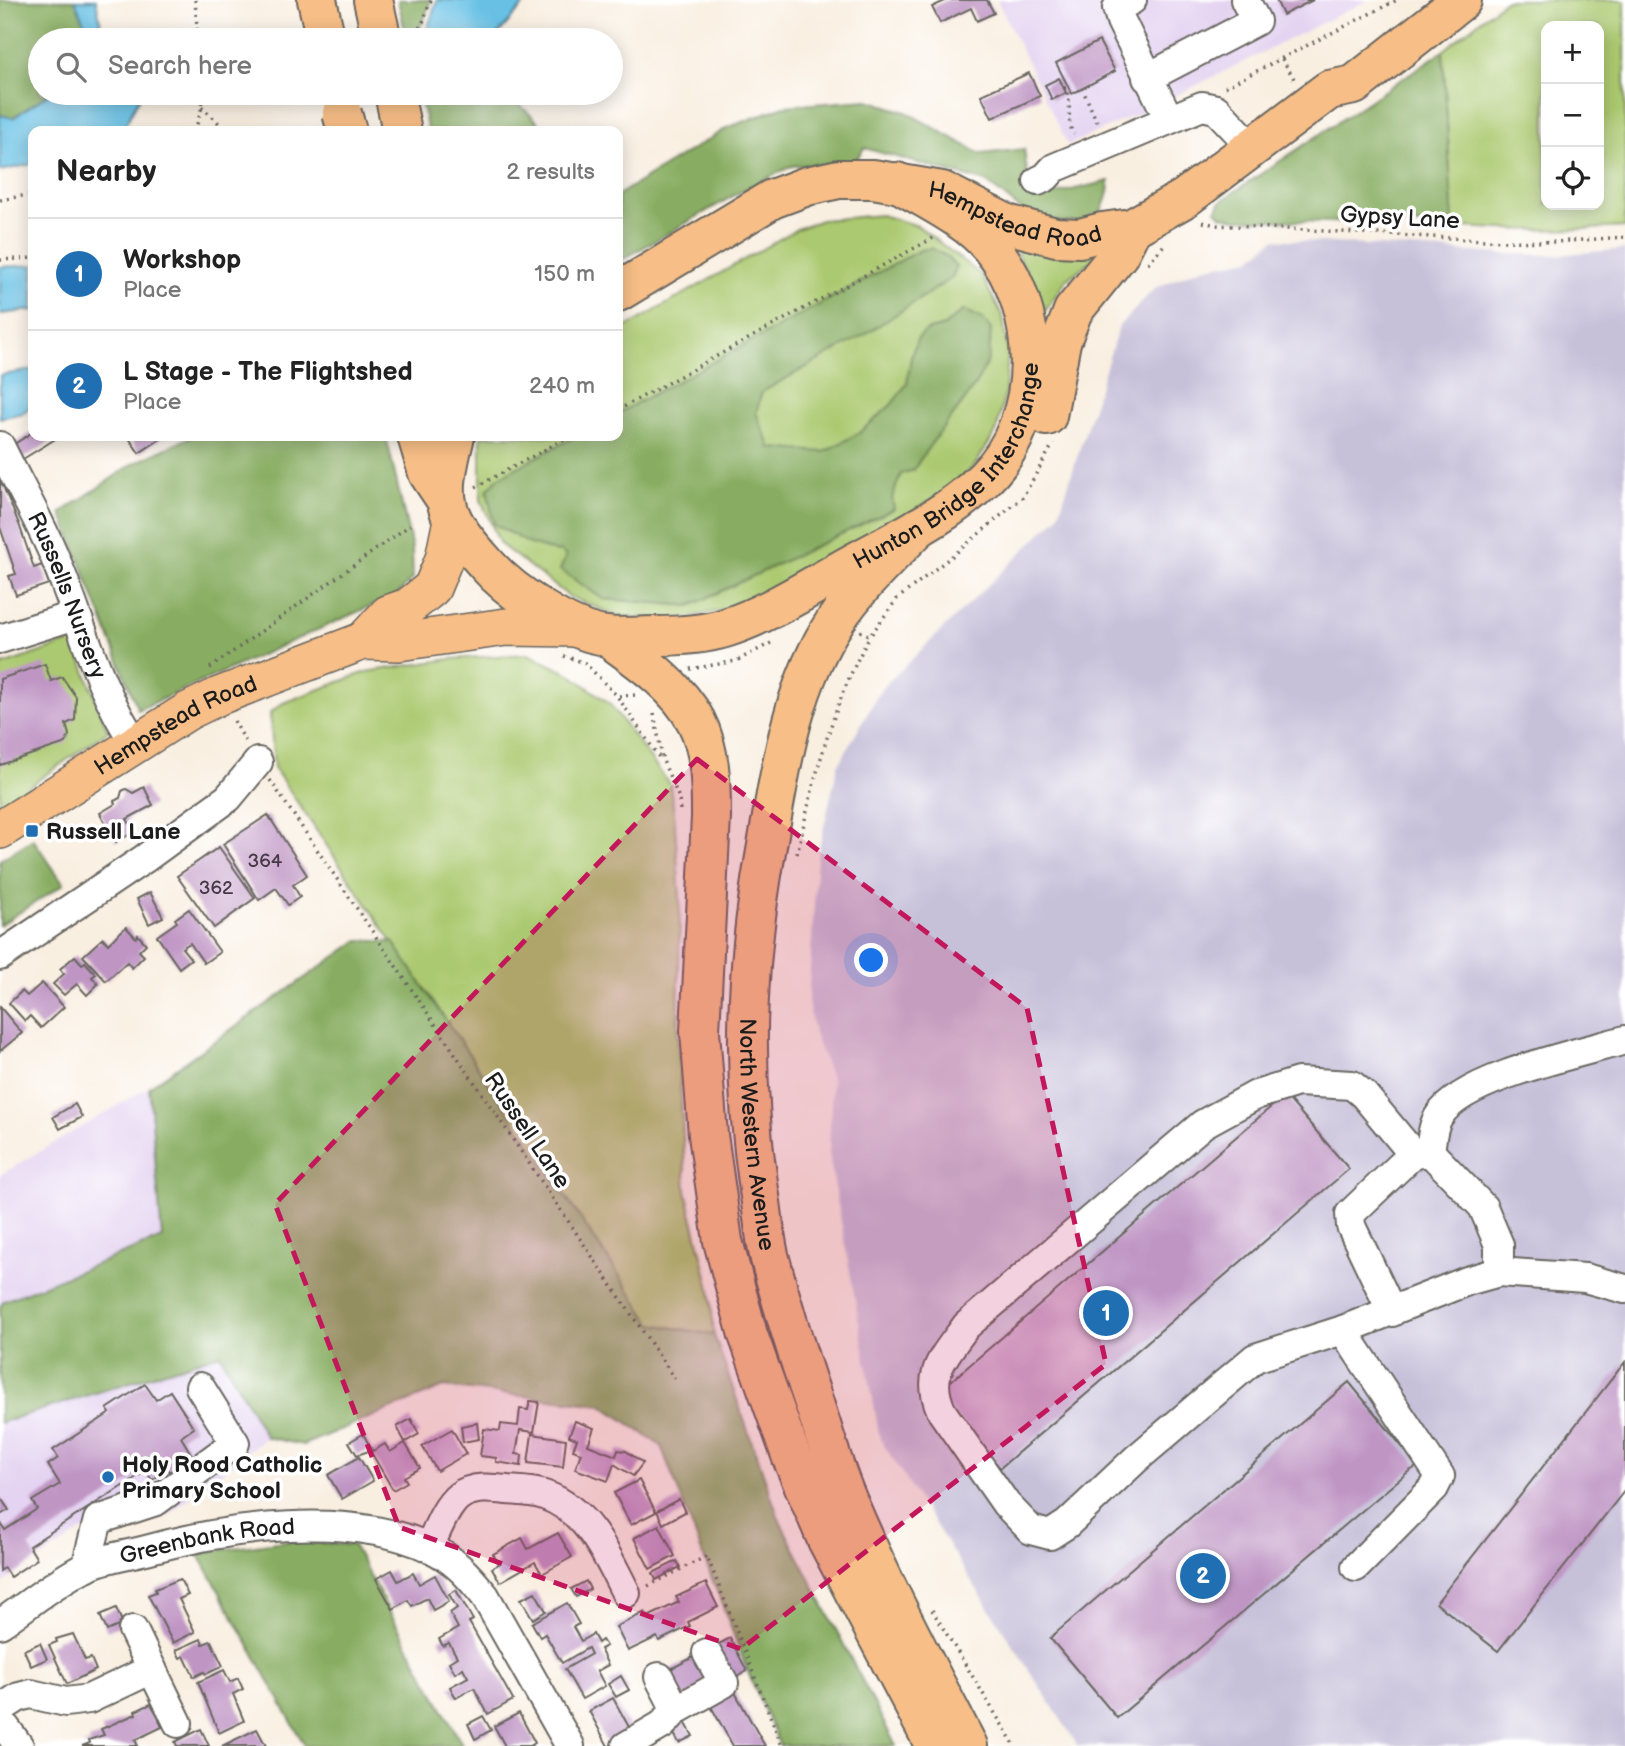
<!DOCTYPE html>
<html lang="en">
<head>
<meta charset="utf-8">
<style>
  body { margin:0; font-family:"Balsamiq Sans",sans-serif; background:#f2f2f2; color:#222 }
  .controls { position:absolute; right:21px; top:21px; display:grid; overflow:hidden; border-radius:14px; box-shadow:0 4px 18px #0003 }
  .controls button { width:63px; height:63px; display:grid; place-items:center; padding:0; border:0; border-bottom:2px solid #e0e0e0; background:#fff; color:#222; font:35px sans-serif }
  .you { position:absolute; left:872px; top:961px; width:24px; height:24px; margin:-18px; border:5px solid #fff; border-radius:50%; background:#1a73e8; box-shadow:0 0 0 10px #1a73e833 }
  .badge { display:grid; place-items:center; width:46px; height:46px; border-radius:50%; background:#1f6fb2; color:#fff; font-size:23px; font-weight:700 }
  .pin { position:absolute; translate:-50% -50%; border:4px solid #fff; box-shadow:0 2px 7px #0006 }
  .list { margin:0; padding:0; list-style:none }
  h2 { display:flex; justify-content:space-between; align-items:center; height:91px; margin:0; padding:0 28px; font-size:30px }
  h2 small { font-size:23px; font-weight:400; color:#767676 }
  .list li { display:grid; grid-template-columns:46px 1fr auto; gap:21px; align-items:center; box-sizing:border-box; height:112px; padding:0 28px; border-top:2px solid #e0e0e0 }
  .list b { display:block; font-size:26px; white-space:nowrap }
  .list p { margin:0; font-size:23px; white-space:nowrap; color:#767676 }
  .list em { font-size:23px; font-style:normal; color:#767676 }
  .icon { flex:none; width:38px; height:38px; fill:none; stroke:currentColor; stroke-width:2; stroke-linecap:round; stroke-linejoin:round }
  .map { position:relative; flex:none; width:1625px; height:1746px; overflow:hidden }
  .search { position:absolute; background:#fff; box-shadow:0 4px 18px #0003; left:28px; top:28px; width:595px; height:77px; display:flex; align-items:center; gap:18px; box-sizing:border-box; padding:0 24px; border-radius:38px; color:#767676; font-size:26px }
  .panel { position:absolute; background:#fff; box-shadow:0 4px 18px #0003; left:28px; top:126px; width:595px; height:315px; border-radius:14px }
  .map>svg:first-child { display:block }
</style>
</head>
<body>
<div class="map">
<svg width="1625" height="1746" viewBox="0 0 1625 1746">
  <rect width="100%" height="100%" fill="#fff"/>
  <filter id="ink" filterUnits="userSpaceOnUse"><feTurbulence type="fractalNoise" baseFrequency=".0143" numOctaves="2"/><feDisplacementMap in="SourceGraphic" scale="14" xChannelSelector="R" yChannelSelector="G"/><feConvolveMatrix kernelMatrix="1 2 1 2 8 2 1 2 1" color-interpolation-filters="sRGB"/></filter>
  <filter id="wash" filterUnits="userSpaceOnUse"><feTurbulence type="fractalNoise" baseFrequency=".00686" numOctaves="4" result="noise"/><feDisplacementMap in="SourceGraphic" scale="28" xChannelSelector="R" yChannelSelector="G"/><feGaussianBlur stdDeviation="1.57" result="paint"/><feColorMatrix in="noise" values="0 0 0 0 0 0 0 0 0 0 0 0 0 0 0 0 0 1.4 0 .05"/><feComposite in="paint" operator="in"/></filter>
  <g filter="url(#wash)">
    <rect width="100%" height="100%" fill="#f9efe1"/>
    <g fill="#e4d3f1">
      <polygon points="997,0 1368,0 1153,107 1068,145"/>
      <polygon points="149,1087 162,1238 4,1301 0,1307 0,1175"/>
      <polygon points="220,1354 266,1437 166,1517 98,1536 83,1530 0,1585 0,1423"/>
    </g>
    <polygon fill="#c6c0d9" points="1274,239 1502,254 1556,255 1625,249 1625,1746 1078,1746 880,1439 829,1154 832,1080 814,1034 808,1001 817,857 838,765 882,688 1058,517 1119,326 1155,288 1202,268 1251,259"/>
    <g fill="#abc970" stroke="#647246" stroke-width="2" fill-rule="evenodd">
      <path d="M1505,0H1625V227C1567,231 1511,231 1453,226L1443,51ZM1546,26H1599V205H1546Z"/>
      <polygon points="881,215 918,226 981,275 1003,317 1008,354 1005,394 996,432 975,465 942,495 740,607 680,619 621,617 570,597 500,544 481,500 481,436 618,436 618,332 797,229 821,220"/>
      <polygon points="1016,249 1060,255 1095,253 1096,257 1067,279 1043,314"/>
      <polygon points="69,628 108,731 0,807 0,666 67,643 63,630"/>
      <polygon points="528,654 570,674 609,703 670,785 674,812 680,898 678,1043 686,1191 710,1289 714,1335 652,1324 274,768 270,713 283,703 366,672 450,659"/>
    </g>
    <g fill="#88ad62" stroke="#52643f" stroke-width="2">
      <polygon points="0,0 75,0 91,40 40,40 40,93 50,93 12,118 0,115"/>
      <polygon points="398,0 431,0 423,22 412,40 407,40"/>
      <polygon points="1443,51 1453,226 1235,219 1222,216 1216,210 1221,201"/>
      <polygon points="419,93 507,93 536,120 544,131 428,131"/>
      <path d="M868,100L906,112L981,154L1024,149L1027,172L1035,194L1046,196L1109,181C1109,200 1102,206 1096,223L1035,221L986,182L864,148L854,163L792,166L742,191L618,262V195L727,128L784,106Z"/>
      <path d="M931,248L946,256L956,267L952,278L864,335L762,392L756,413L771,448L824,452L859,433L891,405L907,383L911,357L917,339L926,331L944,326L964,310L983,319L991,329C990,339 991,352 987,362C970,402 935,432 914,470L901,474L892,498L894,509L690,606L603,599L560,570L566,556L560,551L557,552L530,544L494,524L487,490L499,477L576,436H618V413L920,250Z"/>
      <polygon points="192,436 386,436 412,548 413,578 398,594 138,710 61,513 134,463"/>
      <polygon points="33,839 64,884 0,925 0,860"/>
      <polygon points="359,940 393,942 652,1324 714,1335 780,1521 896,1746 780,1746 752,1682 661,1446 602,1405 444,1387 303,1445 266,1437 220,1354 0,1423 0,1307 4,1301 162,1238 149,1087"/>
      <polygon points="284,1541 353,1545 463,1746 305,1746 198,1553"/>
    </g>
    <g fill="#67c1e5" stroke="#426e80" stroke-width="2">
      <polygon points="75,0 96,0 104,40 91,40"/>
      <polygon points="437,0 528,0 493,40 418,40 428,27"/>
      <polygon points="50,93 142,93 124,127 118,131 33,131 33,164 0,171 0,115 13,118"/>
      <polygon points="33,265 33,310 0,314 0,267"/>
      <polygon points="33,370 33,404 23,413 0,418 0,375"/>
    </g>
    <polygon fill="#f9efe1" points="367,93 408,93 374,131 334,131"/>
    <g id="blocks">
      <g fill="#bf95c4">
        <polygon points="947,0 987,0 994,13 977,21 971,8 940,23 932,7"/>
        <polygon points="1276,0 1313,0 1283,15"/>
        <polygon points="1099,41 1115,71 1072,94 1056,63"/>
        <polygon points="1029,73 1040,96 992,118 981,95"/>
        <polygon points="1059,78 1066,93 1052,100 1045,85"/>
        <polygon points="33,432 33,436 60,436 23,459 13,445"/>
        <polygon points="133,436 165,436 139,453 129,438"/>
        <polygon points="0,479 19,524 34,568 42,565 49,584 16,595 9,576 16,574 0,527"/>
        <polygon points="45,664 51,681 62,677 76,697 75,720 66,724 69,735 66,743 0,765 0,679"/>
        <polygon points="144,787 153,805 127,819 134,832 116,842 100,813 115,804 114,801 120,798 122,791 126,789 133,793"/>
        <polygon points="268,815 307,875 293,885 300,897 288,905 276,888 259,900 223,844"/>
        <polygon points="219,847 255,898 214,928 177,876"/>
        <polygon points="150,892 163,917 149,924 137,899"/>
        <polygon points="189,909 220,952 204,963 190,943 182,948 191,959 179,968 157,936 177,922 175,919"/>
        <polygon points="126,927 136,938 138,935 146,944 139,951 144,956 132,968 127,962 106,981 83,956 103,938 108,944"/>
        <polygon points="75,956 82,964 85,962 96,974 92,977 98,984 87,995 77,984 64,995 53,984 64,974 60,969"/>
        <polygon points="42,983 64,1007 41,1028 30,1016 25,1021 9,1003 22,991 27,996"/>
        <polygon points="0,1007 22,1033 0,1051"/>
        <polygon points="1285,1095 1349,1169 1000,1468 937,1393"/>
        <polygon points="75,1104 82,1117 60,1129 53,1117"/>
        <polygon points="1625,1362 1625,1490 1498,1651 1436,1603"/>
        <polygon points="1349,1382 1418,1466 1408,1472 1117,1718 1050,1638"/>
        <polygon points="145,1384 156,1400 170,1391 194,1428 181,1437 193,1457 171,1472 168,1469 152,1480 146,1471 29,1546 37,1559 10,1577 4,1568 0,1571 0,1522 5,1530 37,1509 32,1501 60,1484 48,1465 58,1458 53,1450 110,1413 107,1409"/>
        <polygon points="530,1401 539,1402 534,1432 520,1430 516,1454 522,1455 521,1466 496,1462 496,1458 480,1456 484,1429 500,1431 501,1424 518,1426 520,1409 528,1410"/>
        <polygon points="411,1419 419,1434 405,1442 397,1427"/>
        <polygon points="575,1421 594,1428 588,1445 616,1456 618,1450 626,1451 643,1463 633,1476 614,1464 608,1481 575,1469 581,1453 573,1450 577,1439 569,1436"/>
        <polygon points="477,1423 479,1439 463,1442 461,1426"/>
        <polygon points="452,1429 466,1454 437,1471 422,1446"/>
        <polygon points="363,1434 372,1450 357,1455 349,1442"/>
        <polygon points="532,1434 566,1439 563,1467 528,1463"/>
        <polygon points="405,1443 420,1468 404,1477 407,1482 393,1490 371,1452 385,1444 390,1452"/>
        <polygon points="359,1457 373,1481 342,1499 328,1475"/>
        <polygon points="639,1480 656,1512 631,1525 614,1493"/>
        <polygon points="0,1497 9,1510 0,1515"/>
        <polygon points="679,1499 685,1512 663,1524 657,1511"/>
        <polygon points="659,1525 675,1556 650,1569 634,1538"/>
        <polygon points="558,1533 572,1557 542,1574 535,1562 500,1582 492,1568 499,1564 493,1554 522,1538 528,1549"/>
        <polygon points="677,1561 680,1567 656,1580 653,1573"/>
        <polygon points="392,1570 398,1581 413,1573 419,1584 435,1575 449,1601 433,1610 427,1598 412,1606 408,1600 393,1609 376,1579"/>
        <polygon points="180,1579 188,1595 179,1599 195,1632 173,1643 148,1595 156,1592 155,1589"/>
        <polygon points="586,1581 590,1589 576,1597 571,1589"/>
        <polygon points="706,1583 718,1607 688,1622 690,1626 659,1641 657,1637 628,1651 616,1627 645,1612 648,1617 679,1602 676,1597"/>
        <polygon points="456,1590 473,1620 469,1622 513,1700 488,1714 474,1688 456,1698 450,1687 468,1677 463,1668 455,1673 449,1662 457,1657 449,1643 443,1646 439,1639 458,1628 450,1613 457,1608 449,1594"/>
        <polygon points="535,1592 546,1611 533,1619 521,1599"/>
        <polygon points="567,1603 579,1624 573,1627 581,1641 593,1634 598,1643 602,1640 606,1646 600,1649 608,1665 597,1671 605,1686 582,1699 565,1669 591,1654 588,1648 562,1663 545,1634 540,1637 532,1623"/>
        <polygon points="116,1608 123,1624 107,1631 100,1615"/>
        <polygon points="73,1634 85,1660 91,1658 96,1670 67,1684 49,1645 57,1642 56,1639"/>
        <polygon points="730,1638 747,1671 733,1679 715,1646"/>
        <polygon points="201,1639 203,1644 211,1641 223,1666 206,1674 204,1672 194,1677 184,1656 180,1658 176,1650"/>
        <polygon points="40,1643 47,1659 31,1666 24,1650"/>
        <polygon points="695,1656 710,1684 683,1699 667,1671"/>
        <polygon points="224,1670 230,1682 238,1678 243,1689 233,1694 244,1721 219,1733 198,1682"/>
        <polygon points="621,1676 629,1690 616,1697 608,1684"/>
        <polygon points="732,1687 765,1746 733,1746 708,1701"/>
        <polygon points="613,1698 630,1729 616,1746 608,1746 589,1711"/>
        <polygon points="151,1704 160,1719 159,1720 162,1727 135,1740 138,1746 82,1746 90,1743 89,1740 104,1735 101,1729 136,1714 135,1711"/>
        <polygon points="519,1713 535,1743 530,1746 505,1746 494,1726"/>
        <polygon points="483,1716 491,1730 475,1739 468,1724"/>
        <polygon points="685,1722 693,1736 679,1743 672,1730"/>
        <polygon points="201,1729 209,1746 177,1746 175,1742"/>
        <polygon points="257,1729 266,1746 222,1746"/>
      </g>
    </g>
  </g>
  <g filter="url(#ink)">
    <use href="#blocks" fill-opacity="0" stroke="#696661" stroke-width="2"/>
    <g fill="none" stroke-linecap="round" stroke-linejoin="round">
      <defs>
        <g id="minor">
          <polyline points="1132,0 1117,8 1121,21 1169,119"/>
          <polyline points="1147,78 1256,21 1245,0"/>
          <polyline points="1038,181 1046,177 1054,168 1202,106 1216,109 1252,147"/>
          <path id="s1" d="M0,446C17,481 37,516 53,553C81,619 95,684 136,745"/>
          <polyline points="0,639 76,615"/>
          <polyline points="0,956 144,859 228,798 258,762"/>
          <path d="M1430,1152C1432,1140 1432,1126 1439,1116C1464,1077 1580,1053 1625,1040"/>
          <path d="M1413,1154L1364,1095L1352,1085L1298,1082L1256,1095L1203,1124L966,1326C944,1357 924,1374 942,1412L1006,1504L1031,1530L1050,1535L1067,1524L1136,1459L1255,1358L1343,1330L1467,1281L1499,1272L1585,1278L1625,1289"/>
          <polyline points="1392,1312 1351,1226 1350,1214 1413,1154 1430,1152 1483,1207 1499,1245 1499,1272"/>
          <polyline points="1343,1330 1440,1476 1434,1488 1356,1567"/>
          <path d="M429,1547C437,1531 445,1507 459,1496C473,1486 491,1488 507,1490C519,1491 533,1491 544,1495C588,1510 607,1555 626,1593"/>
          <polyline points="86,1567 98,1520 156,1501 235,1443 200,1387"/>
          <path id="s2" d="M0,1624C28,1605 55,1582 85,1567C102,1558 127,1555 146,1550C229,1527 349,1510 430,1548C453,1558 470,1577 485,1596L570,1746"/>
          <polyline points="133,1630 178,1723"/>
          <polyline points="659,1677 676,1710"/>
          <polyline points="0,1709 19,1697 31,1694 66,1702 89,1699 152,1669"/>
          <polyline points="0,1720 19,1746"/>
          <polyline points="626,1746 662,1725 676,1710 724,1683 707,1653"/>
        </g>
        <g id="major">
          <polyline points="363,641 388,614 408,607 432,588 444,559 452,520"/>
          <path id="s3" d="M0,830L188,711L219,696L363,641L399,642L506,627L577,628"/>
        </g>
        <g id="highway">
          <polyline points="317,0 326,40"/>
          <polyline points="373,0 382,40"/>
          <polyline points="394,93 402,131"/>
          <path id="s4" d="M618,292L772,199L807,186L839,179H873L942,191L1007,224L1056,237L1080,238L1102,232L1132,228L1185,198L1329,90L1354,85L1462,0"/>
          <polyline points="1047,416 1061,342 1073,311 1119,254 1132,228"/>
          <polyline points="417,436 428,473 444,497"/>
          <path id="s5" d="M455,436C438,503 442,515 488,566C512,593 571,633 607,636C623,638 640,636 655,636C679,636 702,635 725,628C772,613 816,583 859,560C903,536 950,514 985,478C1045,419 1043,308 990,246C966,218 928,201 897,182"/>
          <path id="s6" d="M919,527C890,557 859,585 836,620C790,688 779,778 765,857C745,970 742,1076 759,1190C763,1211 764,1234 769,1255C782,1306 798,1356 815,1406C825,1436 834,1469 847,1499C882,1583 926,1665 968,1746"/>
          <path d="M606,636C638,659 677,685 696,721C711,750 711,785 711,817L700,1031L708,1135L723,1241L748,1335L792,1458L827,1540L935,1746"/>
        </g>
      </defs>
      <use href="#minor" stroke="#696661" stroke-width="32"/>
      <use href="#major" stroke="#696661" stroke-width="40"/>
      <use href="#highway" stroke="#696661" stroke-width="42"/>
      <g stroke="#696661" stroke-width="3.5" stroke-dasharray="2 5" stroke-linecap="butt">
        <polyline points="195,0 198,40"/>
        <polyline points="412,40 423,22 431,0"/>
        <polyline points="1282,59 1296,82"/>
        <polyline points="1225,87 1397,0"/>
        <path d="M1064,88H1066C1073,103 1065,120 1074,134"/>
        <polyline points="1082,88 1098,124"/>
        <polyline points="202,107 227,131"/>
        <polyline points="195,131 202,107 201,93"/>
        <polyline points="0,200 33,194"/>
        <polyline points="1203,222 1216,225 1504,241 1555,242 1625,237"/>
        <polyline points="0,260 33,258"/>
        <polyline points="1148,263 1166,243"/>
        <polyline points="618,410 935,237"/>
        <polyline points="476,487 570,436"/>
        <polyline points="860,631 870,636 897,599 956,553 1023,497 1053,444"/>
        <polyline points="564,656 585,663 617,696 661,760"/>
        <polyline points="210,668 410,525"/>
        <polyline points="690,669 736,661 775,641"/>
        <polyline points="619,696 636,695"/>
        <polyline points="654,714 663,761 679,798 680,810"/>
        <polyline points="234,721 247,744"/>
        <polyline points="270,780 675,1379"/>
        <path d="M797,854C814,779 832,704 870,636"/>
        <polyline points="648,1586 707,1556 782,1746"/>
        <polyline points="932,1610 1015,1746"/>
      </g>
      <use href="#minor" stroke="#fff" stroke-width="28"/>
      <use href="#major" stroke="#f7be87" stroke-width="37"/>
      <use href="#highway" stroke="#f7be87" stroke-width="38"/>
      <defs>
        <polyline id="highway-bridge" points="342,113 347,131"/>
      </defs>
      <use href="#highway-bridge" stroke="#696661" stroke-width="42" stroke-linecap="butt"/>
      <use href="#highway-bridge" stroke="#f7be87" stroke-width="38"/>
    </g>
  </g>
  <path fill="#c2185b" fill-opacity="0.2" stroke="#c2185b" stroke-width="5" stroke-dasharray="14 9" stroke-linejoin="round" d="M697,759L1027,1008L1106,1364L741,1649L399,1527L275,1204Z"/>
  <g fill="#1f6fb2" stroke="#fff" stroke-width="2.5">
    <rect x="25" y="824" width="14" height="14" rx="3.5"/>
    <circle cx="108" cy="1477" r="7"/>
  </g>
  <g text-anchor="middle" stroke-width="7" stroke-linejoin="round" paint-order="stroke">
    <g font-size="19" fill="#453a46">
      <text x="265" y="867">364</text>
      <text x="216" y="894">362</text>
    </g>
    <g font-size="23" fill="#1c1c1c" stroke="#fff">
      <text dy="8" stroke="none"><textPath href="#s4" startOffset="432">Hempstead Road</textPath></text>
      <text transform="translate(1400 217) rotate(3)" y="8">Gypsy Lane</text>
      <text dy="8" stroke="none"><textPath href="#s5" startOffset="690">Hunton Bridge Interchange</textPath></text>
      <text dy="8" stroke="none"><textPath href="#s1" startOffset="164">Russells Nursery</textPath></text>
      <text dy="8" stroke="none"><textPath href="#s3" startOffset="205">Hempstead Road</textPath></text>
      <text transform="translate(528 1130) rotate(56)" y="8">Russell Lane</text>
      <text dy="8" stroke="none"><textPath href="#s6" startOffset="653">North Western Avenue</textPath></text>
      <text dy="8" stroke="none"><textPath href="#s2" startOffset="228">Greenbank Road</textPath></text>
    </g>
    <g font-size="23" font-weight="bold" fill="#1c1c1c" stroke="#fff" text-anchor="start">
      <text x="46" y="839">Russell Lane</text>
      <text x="122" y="1472">Holy Rood Catholic<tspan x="122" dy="26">Primary School</tspan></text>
    </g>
  </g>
</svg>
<div class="controls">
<button>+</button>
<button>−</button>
<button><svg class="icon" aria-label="locate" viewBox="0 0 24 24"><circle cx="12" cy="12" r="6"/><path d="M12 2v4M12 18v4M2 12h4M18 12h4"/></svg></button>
</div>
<div class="you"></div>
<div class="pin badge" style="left:1106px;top:1313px">1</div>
<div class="pin badge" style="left:1203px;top:1576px">2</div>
<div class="search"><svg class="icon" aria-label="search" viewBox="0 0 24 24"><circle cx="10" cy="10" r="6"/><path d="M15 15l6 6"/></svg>Search here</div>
<section class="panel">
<h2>Nearby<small>2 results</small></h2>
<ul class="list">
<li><span class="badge">1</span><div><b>Workshop</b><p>Place</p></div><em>150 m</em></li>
<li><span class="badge">2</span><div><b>L Stage - The Flightshed</b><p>Place</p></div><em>240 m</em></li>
</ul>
</section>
</div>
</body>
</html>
